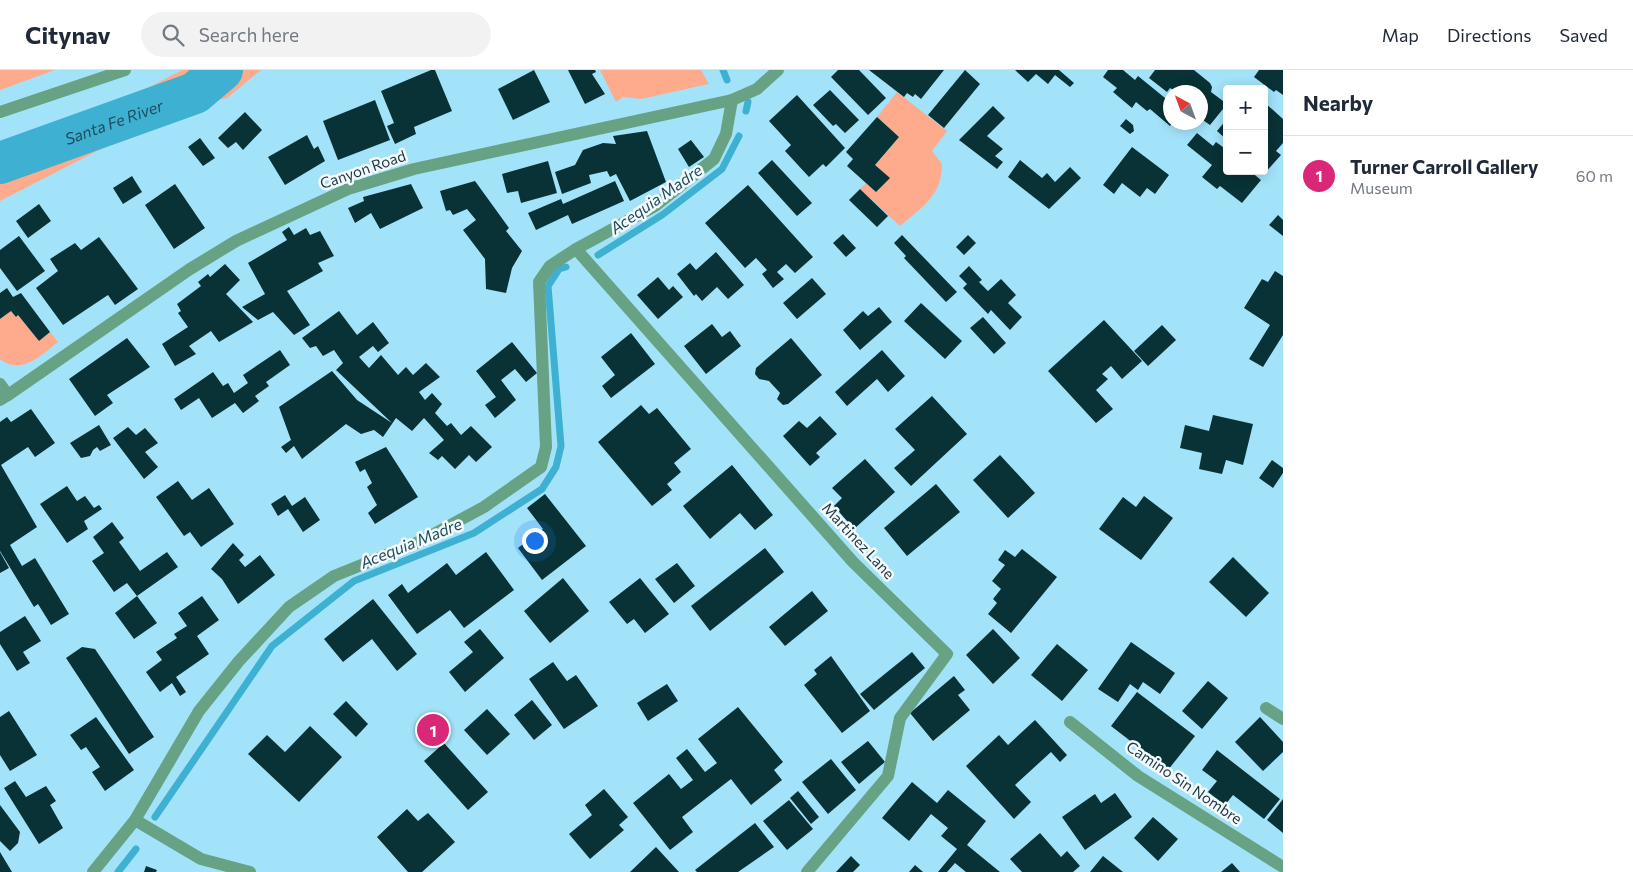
<!DOCTYPE html>
<html lang="en">
<head>
<meta charset="utf-8">
<style>
  body { margin:0; font-family:Commissioner,sans-serif; background:#f2f2f3; color:#1f2937 }
  .controls { position:absolute; right:15px; top:15px; display:grid; overflow:hidden; border-radius:5px; box-shadow:0 2px 12px #0003 }
  .controls button { width:45px; height:45px; display:grid; place-items:center; padding:0; border:0; border-bottom:1px solid #e0e1e3; background:#fff; color:#1f2937; font:25px sans-serif }
  .compass { position:absolute; left:1163px; top:15px; width:45px; height:45px; border-radius:50%; background:#fff; box-shadow:0 2px 12px #0003; rotate:319deg }
  .you { position:absolute; left:534px; top:470px; width:18px; height:18px; margin:-12px; border:4px solid #fff; border-radius:50%; background:#1a73e8; box-shadow:0 0 0 8px #1a73e833 }
  .badge { display:grid; place-items:center; width:32px; height:32px; border-radius:50%; background:#db2777; color:#fff; font-size:16px; font-weight:700 }
  .pin { position:absolute; translate:-50% -50%; border:2px solid #fff; box-shadow:0 1px 5px #0006 }
  .list { margin:0; padding:0; list-style:none }
  h2 { display:flex; justify-content:space-between; align-items:center; height:65px; margin:0; padding:0 20px; font-size:21px }
  h2 small { font-size:16px; font-weight:400; color:#747a83 }
  .list li { display:grid; grid-template-columns:32px 1fr auto; gap:15px; align-items:center; box-sizing:border-box; height:80px; padding:0 20px; border-top:1px solid #e0e1e3 }
  .list b { display:block; font-size:19px; white-space:nowrap }
  .list p { margin:0; font-size:16px; white-space:nowrap; color:#747a83 }
  .list em { font-size:16px; font-style:normal; color:#747a83 }
  .icon { flex:none; width:28px; height:28px; fill:none; stroke:currentColor; stroke-width:2; stroke-linecap:round; stroke-linejoin:round }
  .map { position:relative; flex:none; width:1283px; height:802px; overflow:hidden }
  header { display:flex; align-items:center; gap:30px; box-sizing:border-box; height:70px; padding:0 25px; background:#fff; border-bottom:1px solid #e0e1e3 }
  header strong { font-size:24px }
  nav { display:flex; gap:28px; margin-inline-start:auto; font-size:18px }
  .search { width:350px; height:45px; background:#f2f2f3; display:flex; align-items:center; gap:12px; box-sizing:border-box; padding:0 18px; border-radius:28px; color:#747a83; font-size:19px }
  main { display:flex }
  aside { flex:1; background:#fff }
  .map>svg:first-child { display:block }
</style>
</head>
<body>
<header>
<strong>Citynav</strong>
<div class="search"><svg class="icon" aria-label="search" viewBox="0 0 24 24"><circle cx="10" cy="10" r="6"/><path d="M15 15l6 6"/></svg>Search here</div>
<nav><a>Map</a><a>Directions</a><a>Saved</a></nav>
</header>
<main>
<div class="map">
<svg width="1283" height="802" viewBox="0 0 1283 802">
  <rect width="100%" height="100%" fill="#a2e3fa"/>
  <g fill="#fdab8c">
    <polygon points="0,0 55,0 0,20"/>
    <polygon points="182,0 261,0 227,28 206,32 99,80 0,131 0,72 119,33"/>
    <polygon points="600,0 701,0 709,14 641,29 623,27 616,32"/>
    <path d="M897,22L947,61L932,81L942,94C942,126 922,137 900,156L860,119L866,113L876,122L889,108L875,95L899,67L877,47Z"/>
    <path d="M11,241L16,247L18,245L39,271L50,262L58,272C41,285 22,306 0,289V249Z"/>
  </g>
  <g fill="none" stroke-linecap="round" stroke-linejoin="round">
    <g stroke="#3eb0d1" stroke-width="7">
      <polyline points="723,0 727,10"/>
      <polyline points="746,41 748,32"/>
      <polyline points="598,185 662,145 722,99 739,66"/>
      <polyline points="155,747 272,576 354,511 474,463 542,419 556,397 561,376 548,216 559,199 566,197"/>
      <polyline points="118,802 136,779"/>
    </g>
    <path stroke="#3eb0d1" stroke-width="42" id="s1" d="M0,93L195,23L222,0"/>
  </g>
  <g fill="#083235">
    <polygon points="431,0 435,0 452,41 414,57 416,64 395,74 387,56 394,53 381,21"/>
    <polygon points="534,0 550,32 513,50 498,19"/>
    <polygon points="568,0 595,0 596,2 592,4 605,24 585,34"/>
    <polygon points="838,0 859,0 886,28 868,45 831,7"/>
    <polygon points="869,0 944,0 921,29 915,24 913,27 907,23 904,27"/>
    <polygon points="965,0 980,14 944,58 928,45"/>
    <polygon points="1015,0 1059,0 1074,13 1070,17 1055,5 1048,14 1036,4 1028,12"/>
    <polygon points="1108,0 1123,0 1135,10 1138,6 1170,32 1170,52 1173,52 1170,56 1150,39 1147,41 1136,32 1132,38 1113,22 1117,18 1103,7"/>
    <polygon points="1155,0 1194,0 1210,13 1212,17 1211,22 1227,34 1210,55 1200,48 1200,22 1177,22 1170,18 1167,22 1149,8"/>
    <polygon points="1259,0 1283,0 1283,25 1276,20 1274,22 1254,7"/>
    <polygon points="830,20 859,50 845,63 836,54 833,56 813,35"/>
    <polygon points="797,25 845,78 826,97 823,94 809,107 785,81 791,75 769,51"/>
    <polygon points="375,30 390,70 338,90 323,51"/>
    <polygon points="1264,32 1283,49 1283,73 1276,81 1281,85 1264,104 1262,101 1264,101"/>
    <polygon points="993,36 1005,48 987,66 1003,79 995,86 1003,92 997,99 959,70"/>
    <polygon points="245,42 262,60 243,80 236,72 228,78 218,68"/>
    <polygon points="877,47 899,67 875,95 890,108 876,122 847,96 853,89 846,82"/>
    <polygon points="1126,49 1133,55 1134,61 1130,64 1120,56"/>
    <polygon points="1227,49 1227,70 1217,61"/>
    <polygon points="647,61 666,112 630,131 616,104 610,107 607,101 589,105 591,113 562,124 555,102 575,95 583,80 603,73 616,74 613,66"/>
    <polygon points="1197,63 1213,76 1216,72 1227,80 1227,101 1250,101 1261,110 1242,133 1220,116 1217,119 1202,107 1212,95 1187,75"/>
    <polygon points="307,65 314,79 318,76 325,91 285,115 268,87"/>
    <polygon points="200,68 215,88 203,96 188,77"/>
    <polygon points="691,70 704,87 689,97 678,79"/>
    <polygon points="1132,77 1169,105 1155,124 1147,118 1140,127 1122,113 1114,124 1103,115"/>
    <polygon points="772,90 812,133 797,146 758,103"/>
    <polygon points="1020,90 1042,108 1047,103 1055,112 1070,97 1081,108 1049,139 1008,107"/>
    <polygon points="548,91 557,123 521,133 518,121 507,123 502,104"/>
    <polygon points="132,106 142,122 123,134 113,118"/>
    <polygon points="475,111 509,158 506,161 522,181 512,198 506,223 486,219 485,189 463,160 476,150 467,139 453,145 450,140 446,141 440,121"/>
    <polygon points="615,111 624,131 572,154 568,145 536,160 528,143 561,129 563,134"/>
    <polygon points="175,114 205,158 174,179 145,135"/>
    <polygon points="411,114 423,138 380,159 371,143 355,153 348,138 364,131 363,127"/>
    <polygon points="748,115 813,187 795,203 786,194 777,202 784,209 773,218 762,204 767,200 756,188 745,198 705,153"/>
    <polygon points="860,119 888,146 877,157 849,130"/>
    <polygon points="39,134 51,151 28,168 16,151"/>
    <polygon points="1278,145 1283,150 1283,166 1269,155"/>
    <polygon points="289,157 294,165 306,158 310,165 320,161 334,186 318,193 323,201 287,221 310,255 294,265 273,242 258,250 242,237 265,224 248,193 287,170 282,162"/>
    <polygon points="843,164 856,178 846,187 833,173"/>
    <polygon points="902,165 957,222 946,232 904,188 906,186 894,173"/>
    <polygon points="968,165 976,173 964,185 956,177"/>
    <polygon points="19,166 45,201 17,221 0,198 0,180"/>
    <polygon points="99,167 138,219 115,235 108,225 63,255 36,218 58,201 50,189 75,173 81,180"/>
    <polygon points="716,182 744,215 728,229 717,217 702,231 696,224 694,226 677,204 690,193 696,200"/>
    <polygon points="225,194 240,210 226,224 253,252 219,272 211,261 189,276 196,284 175,296 162,274 188,257 178,243 181,241 177,234 201,216 198,212 208,204 210,207"/>
    <polygon points="969,196 982,210 979,212 988,221 1001,209 1016,225 1008,233 1022,247 1010,260 991,240 988,244 963,218 967,214 959,206"/>
    <polygon points="1275,201 1283,206 1283,265 1263,297 1249,289 1270,255 1244,238 1262,209 1268,212"/>
    <polygon points="658,207 669,220 673,216 683,227 658,249 637,225"/>
    <polygon points="812,208 826,224 797,249 783,233"/>
    <polygon points="7,218 13,227 21,223 50,262 39,271 18,245 16,247 11,241 0,249 0,223"/>
    <polygon points="921,233 962,271 945,289 904,251"/>
    <polygon points="879,237 892,252 860,280 843,260 863,241 868,246"/>
    <polygon points="339,241 357,265 373,252 389,273 378,282 373,276 359,287 369,298 381,285 398,305 406,297 413,305 426,293 440,307 419,322 425,330 432,323 442,334 435,343 447,356 451,353 461,365 471,356 492,377 476,392 469,385 455,399 442,386 438,390 429,383 444,370 424,348 412,361 396,348 383,367 374,360 361,364 346,354 302,389 294,376 286,383 281,377 291,370 279,337 332,301 357,330 392,353 336,300 343,293 334,280 323,286 316,276 310,278 302,268"/>
    <polygon points="983,247 1006,273 994,284 970,258"/>
    <polygon points="1104,250 1142,291 1122,309 1111,296 1102,304 1108,309 1096,320 1113,339 1096,353 1048,301"/>
    <polygon points="712,254 722,267 730,261 741,276 706,304 684,276"/>
    <polygon points="1162,255 1176,270 1148,296 1134,281"/>
    <polygon points="631,263 655,294 611,328 602,316 615,305 601,287"/>
    <polygon points="127,268 150,297 107,325 113,333 95,346 69,309"/>
    <polygon points="791,268 822,305 788,334 783,335 777,329 780,323 769,311 759,309 755,304 756,298"/>
    <polygon points="512,272 537,303 526,312 515,299 501,310 516,330 495,348 485,335 496,327 476,301"/>
    <polygon points="280,280 290,295 266,312 269,316 255,326 259,331 243,343 235,333 212,348 199,328 181,340 174,329 213,302 223,316 228,313 234,323 248,313 243,305"/>
    <polygon points="882,280 905,306 888,322 877,309 847,336 835,322"/>
    <polygon points="932,326 967,364 911,416 894,398 915,380 895,359"/>
    <polygon points="641,335 649,344 657,338 691,379 674,393 681,402 667,414 672,420 652,436 598,372"/>
    <polygon points="31,339 55,373 35,387 28,377 1,395 37,457 10,475 22,496 35,488 69,544 51,555 38,534 34,537 0,481 0,352 7,347 11,352"/>
    <polygon points="1213,345 1253,354 1243,395 1226,390 1222,404 1199,399 1202,383 1180,378 1185,355 1209,361"/>
    <polygon points="820,346 837,364 816,383 820,387 810,396 783,366 799,351 807,358"/>
    <polygon points="99,355 111,375 100,381 97,377 93,380 90,386 81,388 70,373"/>
    <polygon points="128,357 136,365 145,358 158,373 145,382 158,397 144,409 113,368"/>
    <polygon points="386,377 418,427 375,454 368,443 377,435 367,417 372,413 365,399 360,402 355,392"/>
    <polygon points="1000,385 1035,423 1008,448 973,410"/>
    <polygon points="865,389 895,422 854,459 834,436 842,428 832,418"/>
    <polygon points="1272,390 1283,398 1283,403 1273,418 1259,408"/>
    <polygon points="732,395 773,445 755,460 740,443 710,469 683,436"/>
    <polygon points="178,411 192,430 209,418 234,454 201,477 190,462 184,466 156,427"/>
    <polygon points="936,414 960,442 907,486 884,458"/>
    <polygon points="67,416 77,431 85,426 94,438 99,435 102,439 84,451 88,459 67,473 40,434"/>
    <polygon points="545,424 586,476 542,510 518,478 543,459 527,438"/>
    <polygon points="285,425 292,436 305,427 320,450 303,462 288,439 278,446 271,434"/>
    <polygon points="1144,426 1173,448 1141,490 1099,459 1123,427 1136,437"/>
    <polygon points="112,452 124,468 119,472 140,501 167,482 178,497 137,526 127,513 114,522 92,491 104,483 93,467"/>
    <polygon points="233,473 244,485 239,490 245,497 260,485 275,505 238,534 222,509 211,499"/>
    <polygon points="765,478 784,502 710,561 691,536"/>
    <polygon points="1022,479 1057,507 1011,563 988,544 997,533 993,529 1001,519 992,511 1005,495 998,490 1005,480 1015,487"/>
    <polygon points="0,482 9,498 0,503"/>
    <polygon points="486,482 514,520 464,558 450,540 417,564 388,525 402,514 408,523 447,493 456,505"/>
    <polygon points="1233,487 1269,523 1246,547 1209,512"/>
    <polygon points="677,493 695,516 674,533 655,509"/>
    <polygon points="563,508 589,541 550,573 524,541"/>
    <polygon points="640,508 669,544 645,563 634,549 627,554 609,532"/>
    <polygon points="812,521 828,541 785,576 769,557"/>
    <polygon points="137,526 157,553 134,569 115,543"/>
    <polygon points="202,526 219,550 197,566 209,584 176,607 186,622 180,626 172,613 160,622 146,602 162,590 156,582 177,568 174,564 187,556 178,543"/>
    <polygon points="373,529 417,584 397,601 372,569 343,592 324,569"/>
    <polygon points="25,546 41,571 23,582 30,593 17,601 0,574 0,562"/>
    <polygon points="480,559 504,588 465,622 449,602 473,582 464,572"/>
    <polygon points="993,559 1020,588 993,614 966,585"/>
    <polygon points="1131,572 1175,603 1160,624 1143,612 1138,620 1130,614 1118,632 1098,619"/>
    <polygon points="1057,574 1088,600 1062,631 1031,605"/>
    <polygon points="82,577 95,579 154,667 129,684 66,588"/>
    <polygon points="912,582 925,598 874,640 860,624"/>
    <polygon points="831,586 870,641 842,663 804,615 817,604 814,600"/>
    <polygon points="553,592 567,611 576,605 598,636 564,659 529,609"/>
    <polygon points="954,606 965,620 958,625 970,640 933,671 910,643"/>
    <polygon points="1208,611 1228,628 1202,659 1182,641"/>
    <polygon points="667,614 678,631 648,651 637,633"/>
    <polygon points="1137,622 1195,666 1168,700 1111,656"/>
    <polygon points="532,630 552,655 534,670 514,645"/>
    <polygon points="346,631 368,654 356,667 333,644"/>
    <polygon points="738,637 783,692 774,700 782,710 751,735 731,709 682,747 693,762 670,780 633,733 669,704 681,719 693,710 676,688 687,679 705,702 717,693 698,669"/>
    <polygon points="487,639 510,664 487,685 464,660"/>
    <polygon points="9,641 37,685 10,701 0,685 0,647"/>
    <polygon points="96,647 134,700 105,721 92,702 100,697 86,677 81,680 70,665"/>
    <polygon points="1260,647 1283,672 1283,682 1263,701 1235,672"/>
    <polygon points="1035,650 1067,685 1060,692 1051,682 1015,715 1031,732 1014,749 966,696 999,665 1008,675"/>
    <polygon points="310,656 342,687 299,732 248,684 267,665 285,682"/>
    <polygon points="868,671 885,692 859,714 841,692"/>
    <polygon points="444,673 488,722 468,740 424,691"/>
    <polygon points="1217,680 1280,729 1264,749 1233,725 1225,735 1208,722 1217,711 1202,700"/>
    <polygon points="831,689 856,720 828,744 802,712"/>
    <polygon points="15,711 26,727 46,716 56,731 50,735 63,758 39,774 4,718"/>
    <polygon points="912,712 937,733 948,720 986,751 967,775 1000,802 966,802 955,793 947,802 938,802 957,779 941,766 948,758 931,744 909,771 882,748"/>
    <polygon points="604,719 628,747 619,755 624,760 590,789 569,764 592,745 585,735"/>
    <polygon points="798,721 819,747 811,754 790,728"/>
    <polygon points="1115,723 1132,747 1085,780 1062,747 1095,724 1101,733"/>
    <polygon points="1283,729 1283,763 1267,750"/>
    <polygon points="789,730 813,759 787,780 763,751"/>
    <polygon points="0,735 20,762 18,773 10,781 0,771"/>
    <polygon points="407,739 418,751 428,743 455,772 422,802 408,802 377,767"/>
    <polygon points="1153,747 1178,769 1158,791 1134,768"/>
    <polygon points="755,753 774,777 738,802 697,802 695,800"/>
    <polygon points="1040,763 1061,787 1067,781 1080,796 1073,802 1022,802 1010,789"/>
    <polygon points="656,777 679,802 630,802"/>
    <polygon points="0,782 12,802 0,802"/>
    <polygon points="851,786 860,795 853,802 836,802"/>
    <polygon points="1103,786 1123,802 1090,802"/>
    <polygon points="1232,793 1240,802 1221,802"/>
    <polygon points="915,795 923,802 909,802"/>
    <polygon points="146,796 157,800 156,802 144,802"/>
  </g>
  <g fill="none" stroke-linecap="round" stroke-linejoin="round">
    <g stroke="#67a284" stroke-width="12">
      <polyline points="576,179 853,492 947,584 900,648 888,706 807,802"/>
      <polyline points="8,325 190,199 236,171 348,119 414,99 732,30 757,19 778,0"/>
      <polyline points="1266,638 1283,649"/>
      <polyline points="1070,652 1138,706 1283,797"/>
      <polyline points="135,750 201,789 250,802"/>
      <polyline points="93,802 135,750 199,641 239,591 289,537 334,506 421,471 484,437 541,397 546,377 539,212 550,196 576,179 655,136 714,89 726,64 732,30"/>
    </g>
    <g stroke="#67a284" stroke-width="12">
      <polyline points="0,42 125,0"/>
      <polyline points="0,314 8,325 0,330"/>
    </g>
  </g>
  <g text-anchor="middle" stroke-width="5" stroke-linejoin="round" paint-order="stroke">
    <g font-size="15" fill="#1d3840" stroke="#f4fafc">
      <text transform="translate(363 100) rotate(-19)" y="5">Canyon Road</text>
      <text transform="translate(858 471) rotate(47)" y="5">Martinez Lane</text>
      <text transform="translate(1184 713) rotate(34)" y="5">Camino Sin Nombre</text>
    </g>
    <g font-size="16" font-style="italic" fill="#1e4d5c" stroke="#f4fafc">
      <text dy="6" stroke="none"><textPath href="#s1" startOffset="121">Santa Fe River</textPath></text>
      <text transform="translate(656 129) rotate(-35)" y="6">Acequia Madre</text>
      <text transform="translate(411 473) rotate(-22)" y="6">Acequia Madre</text>
    </g>
  </g>
</svg>
<div class="controls">
<button>+</button>
<button>−</button>
</div>
<svg class="compass" viewBox="-18 -18 36 36"><path d="M0-13l5 13h-10z" fill="#e53935"/><path d="M0 13l5-13h-10z" fill="#747a83"/></svg>
<div class="you"></div>
<div class="pin badge" style="left:433px;top:660px">1</div>
</div>
<aside>
<h2>Nearby<small></small></h2>
<ul class="list">
<li><span class="badge">1</span><div><b>Turner Carroll Gallery</b><p>Museum</p></div><em>60 m</em></li>
</ul>
</aside>
</main>
</body>
</html>
